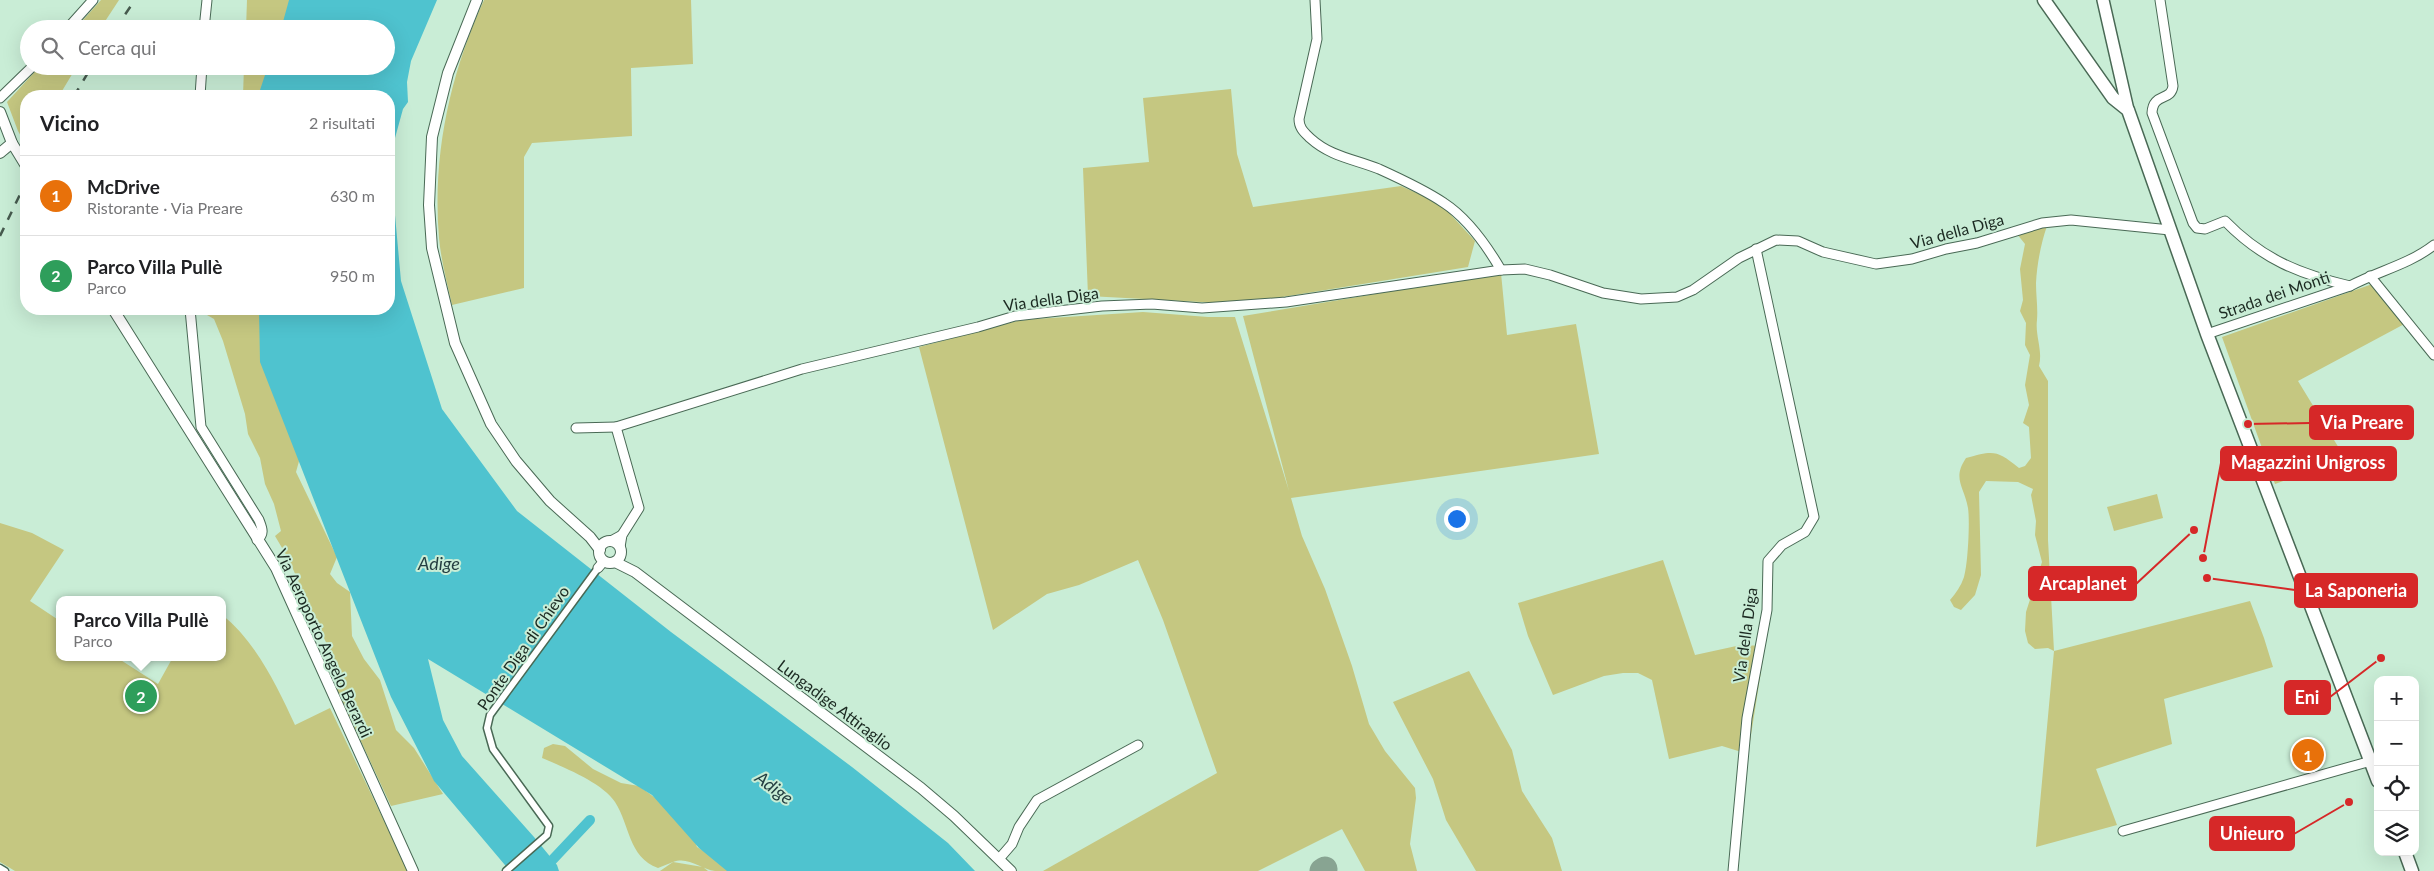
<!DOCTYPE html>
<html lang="it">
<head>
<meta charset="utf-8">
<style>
  body { margin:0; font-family:Lato,sans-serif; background:#f2f2f2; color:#202124 }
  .controls { position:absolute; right:15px; bottom:15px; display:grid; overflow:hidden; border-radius:10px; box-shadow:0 5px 20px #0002 }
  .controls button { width:45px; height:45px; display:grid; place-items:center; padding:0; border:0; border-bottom:1px solid #e0e0e0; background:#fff; color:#202124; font:25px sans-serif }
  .you { position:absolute; left:1456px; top:518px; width:18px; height:18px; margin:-12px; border:4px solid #fff; border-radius:50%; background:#1a73e8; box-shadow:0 0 0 8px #1a73e833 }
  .badge { display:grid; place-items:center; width:32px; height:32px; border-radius:50%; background:#111827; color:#fff; font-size:16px; font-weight:700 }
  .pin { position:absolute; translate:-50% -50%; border:2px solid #fff; box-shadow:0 1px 5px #0006 }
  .popup { position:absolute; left:56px; top:596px; width:170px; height:65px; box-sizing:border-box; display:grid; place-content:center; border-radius:10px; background:#fff; filter:drop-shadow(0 1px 4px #0005); font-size:16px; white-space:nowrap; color:#757577 }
  .popup b { font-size:19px; color:#202124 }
  .popup::after { content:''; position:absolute; left:50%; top:100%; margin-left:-10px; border:10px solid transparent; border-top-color:#fff }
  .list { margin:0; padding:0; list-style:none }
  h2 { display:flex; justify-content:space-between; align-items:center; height:65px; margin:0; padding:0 20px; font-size:21px }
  h2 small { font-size:16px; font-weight:400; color:#757577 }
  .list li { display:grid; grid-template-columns:32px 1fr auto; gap:15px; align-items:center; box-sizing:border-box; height:80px; padding:0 20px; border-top:1px solid #e0e0e0 }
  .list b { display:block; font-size:19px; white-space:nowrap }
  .list p { margin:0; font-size:16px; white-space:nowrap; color:#757577 }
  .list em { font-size:16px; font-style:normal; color:#757577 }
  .icon { flex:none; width:28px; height:28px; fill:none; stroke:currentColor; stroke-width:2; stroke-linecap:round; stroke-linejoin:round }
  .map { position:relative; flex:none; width:2434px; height:871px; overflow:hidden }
  .search { position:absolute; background:#fff; box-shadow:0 5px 20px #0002; left:20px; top:20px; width:375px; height:55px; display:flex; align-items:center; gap:12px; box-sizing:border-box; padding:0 18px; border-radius:28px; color:#757577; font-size:19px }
  .panel { position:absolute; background:#fff; box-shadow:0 5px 20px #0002; left:20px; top:90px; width:375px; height:225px; border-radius:20px }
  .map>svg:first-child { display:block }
</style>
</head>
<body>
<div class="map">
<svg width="2434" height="871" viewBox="0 0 2434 871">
  <rect width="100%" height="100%" fill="#c9edd6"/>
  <g fill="#c5c781">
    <polygon points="101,0 119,0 100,29 75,29"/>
    <polygon points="247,0 295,0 283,29 246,29"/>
    <path d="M484,0H691L693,64L631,68L632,136L532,143L524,157V288L452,305C447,283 441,260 439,238C432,156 450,74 484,0Z"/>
    <polygon points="40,66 77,66 59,96 26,96 26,145 18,131 7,102"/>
    <polygon points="244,66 278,66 268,96 243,96"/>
    <polygon points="1231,89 1237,154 1253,207 1401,186 1441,204 1475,241 1468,267 1239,304 1088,296 1083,168 1149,162 1143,98"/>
    <path d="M2047,226C2041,243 2037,264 2036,283C2036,296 2038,308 2037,320C2035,336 2043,350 2039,366L2048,381V540L2054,651L2250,601L2264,638L2273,667L2164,699L2172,744L2096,769L2117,825L2036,847L2054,651L2048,648L2035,649L2028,643L2025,631L2026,612L2042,562L2035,535L2036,521L2031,495L2033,489L2018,482L1986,481L1979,492L1981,575L1975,595L1961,610L1954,607L1950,600C1956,593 1961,586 1964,577C1968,564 1970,521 1968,508C1964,486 1952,479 1966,458C1994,450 1997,450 2019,468L2025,466L2031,458L2029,427L2023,423L2029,405L2025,385L2030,355L2025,345L2026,323L2020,311L2023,300L2020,269L2025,244L2017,234Z"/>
    <polygon points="1501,273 1507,335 1576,324 1599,454 1291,498 1302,536 1325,589 1352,666 1369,724 1385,751 1415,788 1416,798 1410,844 1417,871 1365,871 1342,829 1258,871 1043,871 1217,773 1163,620 1138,560 1079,585 1047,594 993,630 919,347 1017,321 1035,319 1143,312 1208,317 1235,317 1289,491 1243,316"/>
    <polygon points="2378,282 2410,321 2298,381 2345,458 2275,484 2222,337"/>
    <polygon points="200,309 264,309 301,454 296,472 337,557 330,574 337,583 350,592 352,636 364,659 380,680 396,730 414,748 443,794 391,806 337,690 342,678 288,558 275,536 281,531 274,504 265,484 260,458 248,434 245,414 223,341 214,319 200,311"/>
    <polygon points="2157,494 2163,518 2114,531 2107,507"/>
    <path d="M0,523L32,533L64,550L30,601L60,621V657H116L158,684L173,657H222V615C255,640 278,688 295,725L330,708L408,871H15L0,862Z"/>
    <polygon points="1663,560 1695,655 1741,645 1765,646 1748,754 1722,746 1669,759 1652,680 1638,673 1623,673 1604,676 1553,695 1528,636 1518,603"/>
    <polygon points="1469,671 1512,750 1522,791 1552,838 1562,871 1476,871 1446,820 1433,779 1393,702"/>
    <path d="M553,744L565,746L593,769L621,783L639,786L677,814L691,832L697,847L735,871C729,871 722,871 715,871C701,869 688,856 673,862L703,867L708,871H660L673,862L658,868C628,857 630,825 615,802C603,783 563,767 542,758L544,748Z"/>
  </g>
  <polygon fill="#4fc3cf" points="289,0 437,0 411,61 407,82 408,102 403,109 395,138 392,182 401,281 442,409 517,511 671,632 852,767 948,843 975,871 727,871 699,848 652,795 428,659 443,720 462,756 534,837 557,865 559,871 510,871 434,781 391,697 260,362 259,309 389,309 389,96 258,96 268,66 386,66 386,29 281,29"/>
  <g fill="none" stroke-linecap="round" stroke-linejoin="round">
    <polyline stroke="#4fc3cf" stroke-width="10" points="542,871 590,820"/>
    <polyline stroke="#88a492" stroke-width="25" points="1322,871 1325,869"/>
    <defs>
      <g id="pedestrian">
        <polyline points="0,868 5,871"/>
        <polyline points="506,871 547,835 549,826 493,749 487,728 490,715 598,568"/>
      </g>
      <g id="minor">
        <path d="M1315,0L1317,39L1299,119C1299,128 1304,132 1310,138C1331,157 1354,159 1379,169C1401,179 1425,190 1444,203C1467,218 1487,246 1501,270"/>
        <path d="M2160,0L2173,86C2171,102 2153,92 2152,113L2193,223L2197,228L2205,229L2225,221C2262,259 2299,274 2350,286"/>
        <polyline points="67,29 93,0"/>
        <polyline points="204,29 207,0"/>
        <polyline points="200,96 202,66"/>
        <polyline points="0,98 33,66"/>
        <polyline points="2370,276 2434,355"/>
        <path d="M190,309L201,427L259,520C262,528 265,534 257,540"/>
        <path d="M2207,334L2350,286C2378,271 2408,265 2434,245"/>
        <polyline points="576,428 616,427"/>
        <polyline points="611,541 622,535"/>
        <polyline points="620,547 622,535 639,508 616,427 802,369 978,327 1015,316 1102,306 1152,304 1202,308 1286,302 1501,270 1525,269 1550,275 1603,293 1641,299 1677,297 1693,290 1739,258 1776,240 1798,241 1823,252 1876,264 1912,259 1946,249 1977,243 2042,223 2071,220 2170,230"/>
        <polyline points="598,568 604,561"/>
        <polyline points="2123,831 2371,761"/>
        <polyline points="999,859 1012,844 1019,827 1037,800 1138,745"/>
        <polyline points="1733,871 1747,718 1767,610 1768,561 1782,545 1805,532 1814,517 1756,249"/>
      </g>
      <g id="tertiary">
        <polyline points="477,0 448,73 432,137 429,205 432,248 455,343 491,424 516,461 550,501 590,537 600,550"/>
        <polyline points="0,112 12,143 26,166"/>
        <polyline points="0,153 12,143"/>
        <polyline points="113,309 276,568 413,871"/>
        <circle cx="610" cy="552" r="11"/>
        <polyline points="615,562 635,572 921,788 954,816 1011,871"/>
      </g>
      <polyline id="secondary" points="2103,0 2128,110"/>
      <g id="primary">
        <polyline points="2044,0 2113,98 2128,110 2207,334 2378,781"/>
        <polyline points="2405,852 2412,871"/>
      </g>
    </defs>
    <use href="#pedestrian" stroke="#496955" stroke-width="9"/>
    <use href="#minor" stroke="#496955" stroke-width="11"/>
    <use href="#tertiary" stroke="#496955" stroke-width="12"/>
    <use href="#secondary" stroke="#496955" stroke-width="14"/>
    <use href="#primary" stroke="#496955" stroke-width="15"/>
    <use href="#pedestrian" stroke="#fff" stroke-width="6"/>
    <use href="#minor" stroke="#fff" stroke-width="9"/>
    <use href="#tertiary" stroke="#fff" stroke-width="10"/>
    <use href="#secondary" stroke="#fff" stroke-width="11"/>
    <use href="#primary" stroke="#fff" stroke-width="12"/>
    <g stroke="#465a4e" stroke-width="2.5" stroke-dasharray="9 9" stroke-linecap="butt">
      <polyline points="115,29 135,0"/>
      <polyline points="74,96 92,66"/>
      <polyline points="0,236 26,182"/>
    </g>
  </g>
  <g text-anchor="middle" stroke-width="4" stroke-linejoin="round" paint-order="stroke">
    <g font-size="16" fill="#1b2921" stroke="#c9edd6">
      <text transform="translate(1957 231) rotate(-15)" y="6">Via della Diga</text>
      <text transform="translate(2274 295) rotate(-19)" y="6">Strada dei Monti</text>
      <text transform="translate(1051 299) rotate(-8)" y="6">Via della Diga</text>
      <text transform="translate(1745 635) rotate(-82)" y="6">Via della Diga</text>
      <text transform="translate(324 643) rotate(65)" y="6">Via Aeroporto Angelo Berardi</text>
      <text transform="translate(523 648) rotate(-55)" y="6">Ponte Diga di Chievo</text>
      <text transform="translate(835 705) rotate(37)" y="6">Lungadige Attiraglio</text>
    </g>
    <g font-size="18" font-style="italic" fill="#243e41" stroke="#c9edd6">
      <text x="439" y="570">Adige</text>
      <text transform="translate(774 788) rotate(37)" y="6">Adige</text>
    </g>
  </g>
  <path fill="none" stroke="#d62828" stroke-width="2" d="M2248 424L2310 423M2203 558L2221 463M2194 530L2136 584M2207 578L2295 590M2381 658L2330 697M2349 802L2294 834"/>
  <g fill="#d62828" stroke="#c9edd6" stroke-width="2">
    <circle cx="2248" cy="424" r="5"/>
    <circle cx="2203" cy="558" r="5"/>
    <circle cx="2194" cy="530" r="5"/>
    <circle cx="2207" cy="578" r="5"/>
    <circle cx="2381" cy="658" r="5"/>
    <circle cx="2349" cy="802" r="5"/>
  </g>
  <g fill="#d62828" stroke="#d62828" stroke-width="2">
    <rect x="2310" y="406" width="103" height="33" rx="5"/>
    <rect x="2221" y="447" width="175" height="33" rx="5"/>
    <rect x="2029" y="567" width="107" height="33" rx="5"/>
    <rect x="2295" y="574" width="122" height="33" rx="5"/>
    <rect x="2285" y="681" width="45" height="33" rx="5"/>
    <rect x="2210" y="817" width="84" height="33" rx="5"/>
  </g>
  <g font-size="18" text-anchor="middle" font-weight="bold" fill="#fff">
    <text x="2362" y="429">Via Preare</text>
    <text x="2308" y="469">Magazzini Unigross</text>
    <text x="2083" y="590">Arcaplanet</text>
    <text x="2356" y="597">La Saponeria</text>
    <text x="2307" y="704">Eni</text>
    <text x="2252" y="840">Unieuro</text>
  </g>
</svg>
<div class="controls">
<button>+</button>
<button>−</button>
<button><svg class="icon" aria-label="locate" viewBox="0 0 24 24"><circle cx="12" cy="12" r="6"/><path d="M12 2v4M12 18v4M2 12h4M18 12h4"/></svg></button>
<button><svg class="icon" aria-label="layers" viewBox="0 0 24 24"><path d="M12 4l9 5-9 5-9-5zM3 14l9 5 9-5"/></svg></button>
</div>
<div class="you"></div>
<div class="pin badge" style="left:2308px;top:755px;background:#e8710a">1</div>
<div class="pin badge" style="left:141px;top:696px;background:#2e9e5b">2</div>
<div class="popup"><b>Parco Villa Pullè</b>Parco</div>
<div class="search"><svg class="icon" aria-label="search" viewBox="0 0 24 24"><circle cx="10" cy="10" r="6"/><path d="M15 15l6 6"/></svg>Cerca qui</div>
<section class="panel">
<h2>Vicino<small>2 risultati</small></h2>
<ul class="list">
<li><span class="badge" style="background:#e8710a">1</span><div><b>McDrive</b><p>Ristorante · Via Preare</p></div><em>630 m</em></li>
<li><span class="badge" style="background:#2e9e5b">2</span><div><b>Parco Villa Pullè</b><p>Parco</p></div><em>950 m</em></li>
</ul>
</section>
</div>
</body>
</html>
